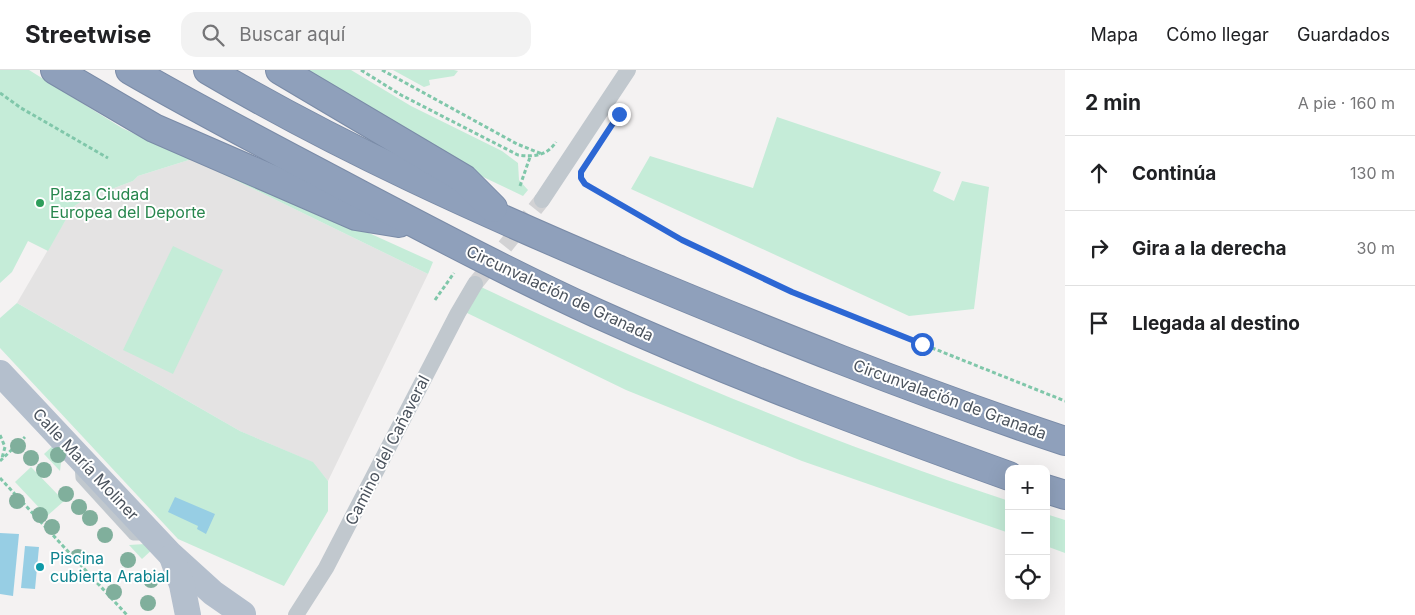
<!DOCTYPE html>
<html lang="es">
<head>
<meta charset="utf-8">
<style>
  body { margin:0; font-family:Inter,sans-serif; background:#f2f2f2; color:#202124 }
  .controls { position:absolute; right:15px; bottom:15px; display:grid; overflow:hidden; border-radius:10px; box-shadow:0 5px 20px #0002 }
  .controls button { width:45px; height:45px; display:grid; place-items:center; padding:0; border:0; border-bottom:1px solid #e0e0e0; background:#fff; color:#202124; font:25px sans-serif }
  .stop { position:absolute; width:15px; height:15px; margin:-11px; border:4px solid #2c67d4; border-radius:50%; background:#fff }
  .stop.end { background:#2c67d4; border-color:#fff; box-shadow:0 1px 5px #0008 }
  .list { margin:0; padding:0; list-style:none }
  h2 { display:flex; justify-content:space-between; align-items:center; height:65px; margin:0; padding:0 20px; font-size:21px }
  h2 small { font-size:16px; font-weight:400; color:#757577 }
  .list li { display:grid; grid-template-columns:32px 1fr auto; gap:15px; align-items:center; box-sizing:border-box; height:75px; padding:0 20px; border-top:1px solid #e0e0e0 }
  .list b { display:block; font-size:19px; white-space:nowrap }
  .list em { font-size:16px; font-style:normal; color:#757577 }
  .icon { flex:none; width:28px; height:28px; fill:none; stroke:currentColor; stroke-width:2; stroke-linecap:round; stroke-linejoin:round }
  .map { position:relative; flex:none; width:1065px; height:545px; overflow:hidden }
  header { display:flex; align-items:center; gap:30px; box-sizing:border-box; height:70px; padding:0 25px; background:#fff; border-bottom:1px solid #e0e0e0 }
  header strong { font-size:24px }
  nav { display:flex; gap:28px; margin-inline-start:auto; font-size:18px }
  .search { width:350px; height:45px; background:#f2f2f2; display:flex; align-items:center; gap:12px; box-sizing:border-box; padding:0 18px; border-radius:15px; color:#757577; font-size:19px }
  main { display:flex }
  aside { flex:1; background:#fff }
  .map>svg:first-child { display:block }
</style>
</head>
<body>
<header>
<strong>Streetwise</strong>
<div class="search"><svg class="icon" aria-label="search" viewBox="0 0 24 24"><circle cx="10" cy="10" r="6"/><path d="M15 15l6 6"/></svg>Buscar aquí</div>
<nav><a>Mapa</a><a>Cómo llegar</a><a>Guardados</a></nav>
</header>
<main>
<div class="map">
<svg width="1065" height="545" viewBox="0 0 1065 545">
  <rect width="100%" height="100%" fill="#f4f2f2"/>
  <polygon fill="#e4e3e3" points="192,89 428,204 328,411 312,392 240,361 17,233 73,137 85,129 133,111 138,106"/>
  <g fill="#c5ecd8">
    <polygon points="0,0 29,0 122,58 152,72 194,84 433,192 428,204 192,89 138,106 133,111 85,129 73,137 48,181 28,171 12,202 0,213"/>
    <polygon points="295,0 351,0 411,36 502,81 518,93 519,110 528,120 523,126 458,95"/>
    <polygon points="393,0 454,0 458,1 454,6 429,10 430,15 424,17"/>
    <polygon points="777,47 941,102 933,121 954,131 962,111 989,117 974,239 909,246 631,119 650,86 753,118"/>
    <polygon points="173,176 223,200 173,304 123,280"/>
    <path d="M481,217C652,298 829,372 1009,431V463L802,391L626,320L465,242Z"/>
    <polygon points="17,233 240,361 313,392 328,411 328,441 284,516 178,469 0,278 0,248"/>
    <polygon points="57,372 62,384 60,401 44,384"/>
    <polygon points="31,397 64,431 47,446 15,412"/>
    <polygon points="1046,444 1065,450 1065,483 1046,476"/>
    <polygon points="145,474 155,477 142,489 129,475"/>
  </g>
  <g fill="#97cee4">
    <polygon points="175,427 215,444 206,464 197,459 198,456 168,442"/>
    <polygon points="0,463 19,464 13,526 0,524"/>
    <polygon points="25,476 39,477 35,519 21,518"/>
  </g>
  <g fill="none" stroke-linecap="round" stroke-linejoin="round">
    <polyline stroke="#d2d2d4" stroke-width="16" stroke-dasharray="16 8" stroke-linecap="butt" points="475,214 542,130"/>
    <defs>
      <g id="highway">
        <polyline points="55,0 154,58 356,146 399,153"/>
        <path d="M130,0C206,44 284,84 361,125C439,166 517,207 596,243C731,304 870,356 1009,406"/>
        <path d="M208,0C340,78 481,141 622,201C768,262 915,321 1065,371"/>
        <polyline points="280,0 464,109 493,138"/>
        <polyline points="1046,419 1065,425"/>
      </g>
    </defs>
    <use href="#highway" stroke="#7a8ba7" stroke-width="30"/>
    <g stroke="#80c7aa" stroke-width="3" stroke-dasharray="4 2.5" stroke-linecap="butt">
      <path d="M361,0L401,25L518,85C533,87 547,86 556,72"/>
      <polyline points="382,0 517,74 542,84"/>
      <polyline points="0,23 21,38 108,88"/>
      <polyline points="581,103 581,109 585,114 682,170 792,222 1065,331"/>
      <polyline points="520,116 530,87"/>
      <polyline points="435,230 454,203"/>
      <polyline points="0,365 5,377 2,388"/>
      <polyline points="0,391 25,367"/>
      <polyline points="0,408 127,545"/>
    </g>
    <polyline stroke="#c1c8ce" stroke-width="9" points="79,396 80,408 133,466 147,466"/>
    <g stroke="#c1c8ce" stroke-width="16">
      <polyline points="542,130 628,0"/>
      <polyline points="296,545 326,498 458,243 475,214"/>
    </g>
    <g stroke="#b4bfcd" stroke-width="26">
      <polyline points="0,303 170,484 213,523 243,544"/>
      <polyline points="172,487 182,515 188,545"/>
    </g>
    <use href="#highway" stroke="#8fa0bb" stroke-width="28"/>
  </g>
  <g fill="#80af9c">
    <circle cx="18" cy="376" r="8"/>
    <circle cx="58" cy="385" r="8"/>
    <circle cx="31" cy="388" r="8"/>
    <circle cx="44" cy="400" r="8"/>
    <circle cx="66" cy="424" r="8"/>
    <circle cx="17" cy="431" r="8"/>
    <circle cx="79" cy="437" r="8"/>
    <circle cx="40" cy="445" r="8"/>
    <circle cx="90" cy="448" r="8"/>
    <circle cx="52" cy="457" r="8"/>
    <circle cx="105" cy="465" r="8"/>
    <circle cx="78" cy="487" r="8"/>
    <circle cx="128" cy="490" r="8"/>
    <circle cx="151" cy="510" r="8"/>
    <circle cx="114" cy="522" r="8"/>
    <circle cx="148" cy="533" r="8"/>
  </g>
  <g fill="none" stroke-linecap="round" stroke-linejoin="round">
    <polyline stroke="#2c67d4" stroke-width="6" points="619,44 581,102 581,108 585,114 682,170 792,222 922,274"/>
  </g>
  <circle fill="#2e9e5b" stroke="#fff" stroke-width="2" cx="40" cy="133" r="5"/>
  <circle fill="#0f9aa8" stroke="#fff" stroke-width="2" cx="40" cy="497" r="5"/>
  <g text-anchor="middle" stroke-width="4" stroke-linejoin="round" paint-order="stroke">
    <g font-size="16" fill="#27864d" stroke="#fff" text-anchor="start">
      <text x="50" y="130">Plaza Ciudad<tspan x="50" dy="18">Europea del Deporte</tspan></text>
    </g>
    <g font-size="16" fill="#4b535d" stroke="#fff">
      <text transform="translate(560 223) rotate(25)" y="6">Circunvalación de Granada</text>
      <text transform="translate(950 329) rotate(20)" y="6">Circunvalación de Granada</text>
      <text transform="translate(387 380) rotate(-63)" y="6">Camino del Cañaveral</text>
      <text transform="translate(86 394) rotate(47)" y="6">Calle María Moliner</text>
    </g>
    <g font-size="16" fill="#0d838f" stroke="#fff" text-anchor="start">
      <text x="50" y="494">Piscina<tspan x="50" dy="18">cubierta Arabial</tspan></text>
    </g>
  </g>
</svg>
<div class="controls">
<button>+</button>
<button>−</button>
<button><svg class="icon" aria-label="locate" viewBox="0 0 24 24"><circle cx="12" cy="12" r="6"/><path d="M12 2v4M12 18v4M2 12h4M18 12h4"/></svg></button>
</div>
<div class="stop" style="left:922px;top:274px"></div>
<div class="stop end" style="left:619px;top:44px"></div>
</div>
<aside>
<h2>2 min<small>A pie · 160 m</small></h2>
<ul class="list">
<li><svg class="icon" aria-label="ahead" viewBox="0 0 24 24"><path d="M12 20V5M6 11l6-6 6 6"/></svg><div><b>Continúa</b></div><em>130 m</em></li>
<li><svg class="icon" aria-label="right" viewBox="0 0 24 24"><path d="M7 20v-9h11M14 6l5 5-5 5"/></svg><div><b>Gira a la derecha</b></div><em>30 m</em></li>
<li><svg class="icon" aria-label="arrive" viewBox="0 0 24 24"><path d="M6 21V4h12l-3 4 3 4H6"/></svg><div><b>Llegada al destino</b></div></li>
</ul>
</aside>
</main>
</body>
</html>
